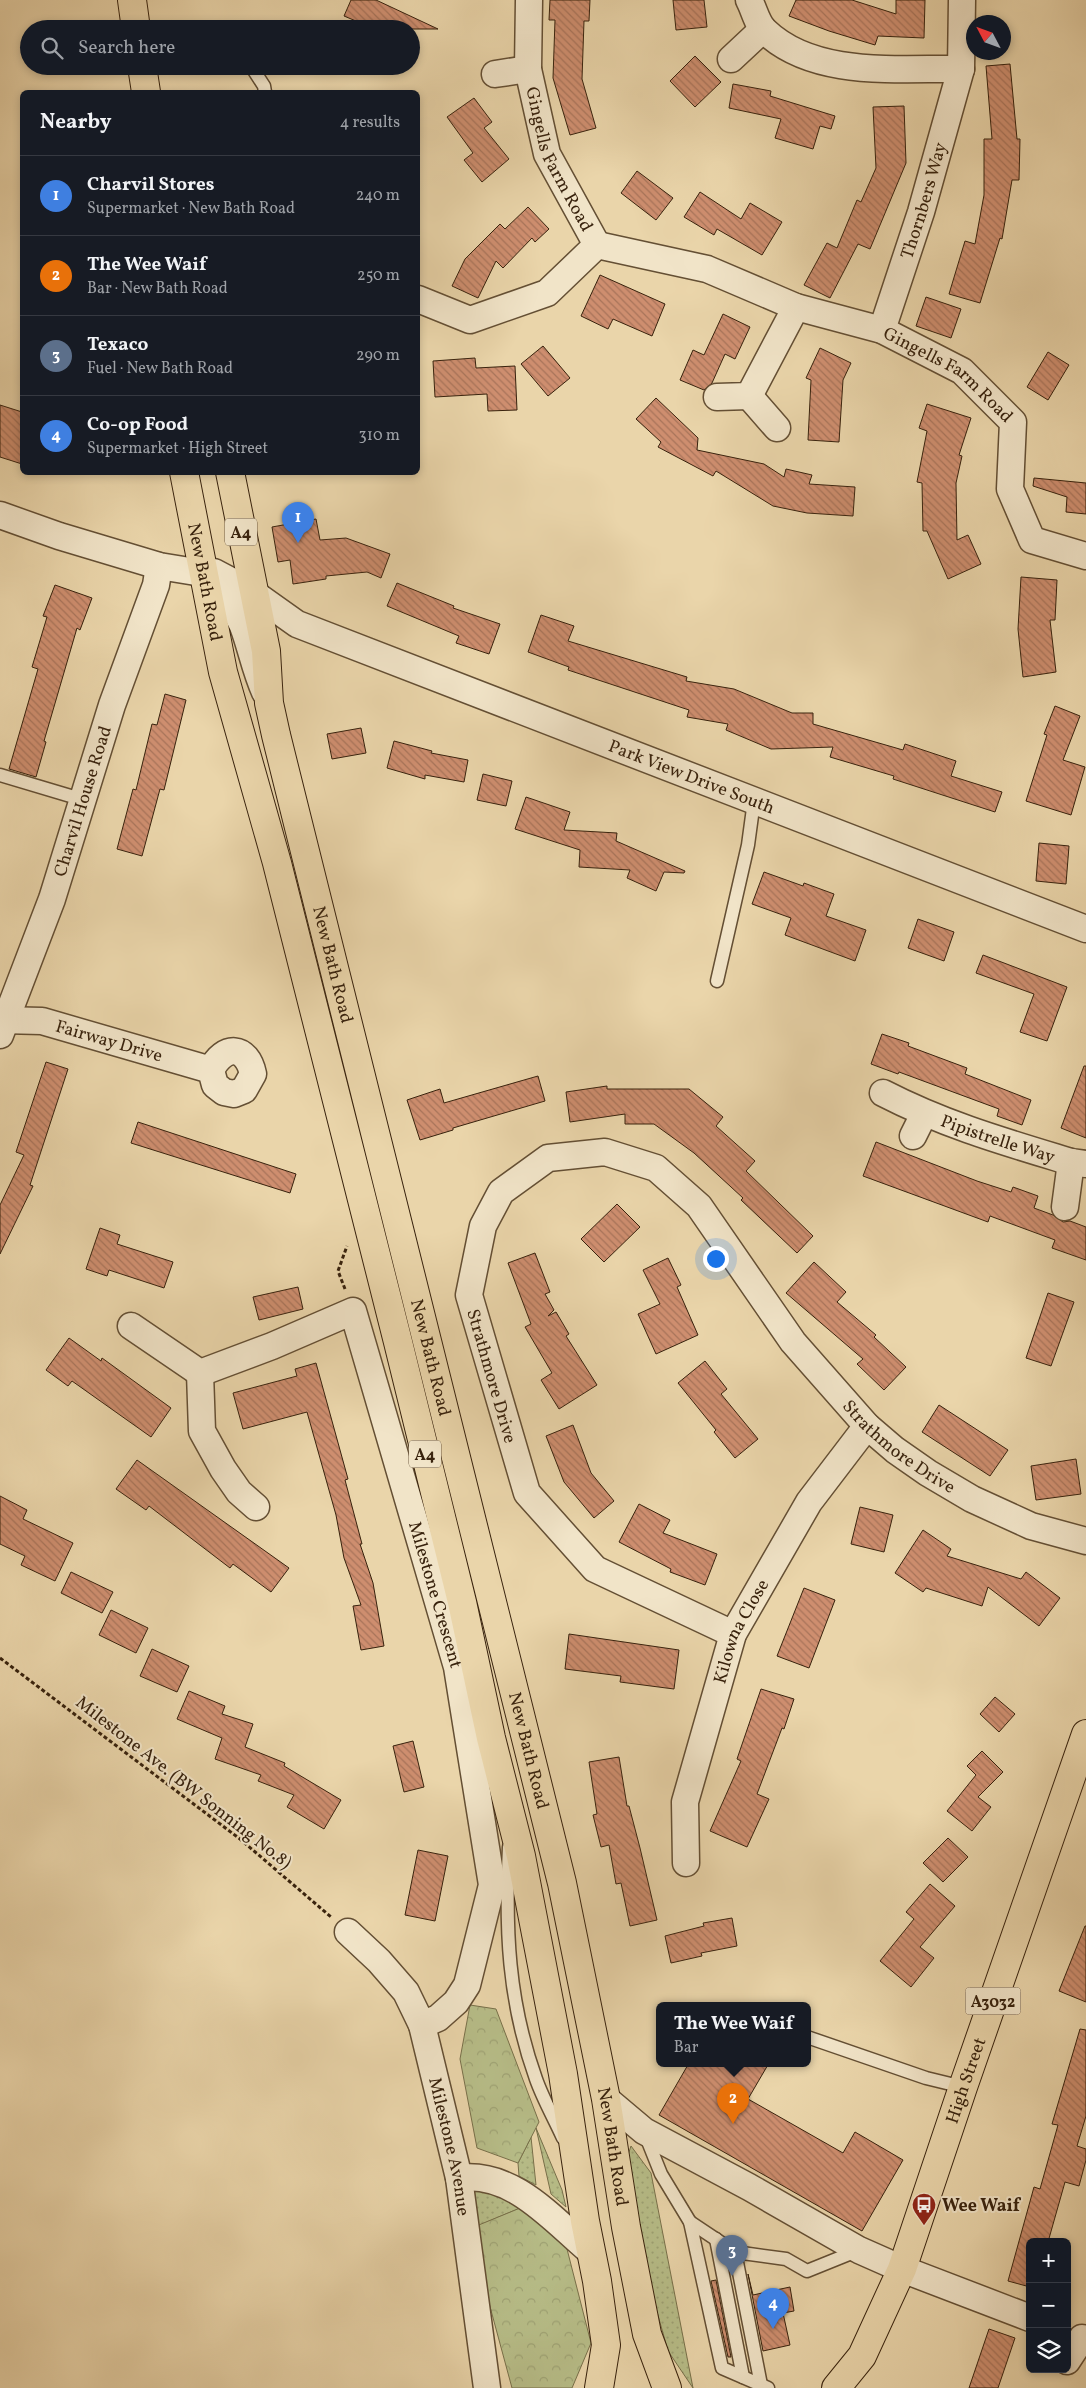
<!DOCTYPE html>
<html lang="en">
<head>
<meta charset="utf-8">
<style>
  body { margin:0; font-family:Vollkorn,serif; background:#20242c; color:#f1f3f6 }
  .controls { position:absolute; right:15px; bottom:15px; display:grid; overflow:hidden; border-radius:8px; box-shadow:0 2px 8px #0003 }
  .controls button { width:45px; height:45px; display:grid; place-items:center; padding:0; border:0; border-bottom:1px solid #363941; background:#171b24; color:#f1f3f6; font:25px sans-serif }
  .compass { position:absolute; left:966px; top:15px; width:45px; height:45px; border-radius:50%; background:#171b24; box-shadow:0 2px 8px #0003; rotate:311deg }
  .you { position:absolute; left:715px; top:1258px; width:18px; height:18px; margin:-12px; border:4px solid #fff; border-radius:50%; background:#1a73e8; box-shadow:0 0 0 8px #1a73e833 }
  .badge { display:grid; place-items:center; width:32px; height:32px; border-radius:50%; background:#8c9099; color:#fff; font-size:16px; font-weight:700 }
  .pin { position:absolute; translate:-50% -41px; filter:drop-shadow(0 1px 2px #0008) }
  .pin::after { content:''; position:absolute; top:26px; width:18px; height:15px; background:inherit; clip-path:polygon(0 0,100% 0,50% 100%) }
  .popup { position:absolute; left:656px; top:2002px; width:155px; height:65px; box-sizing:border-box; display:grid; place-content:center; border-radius:8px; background:#171b24; filter:drop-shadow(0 1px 4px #0005); font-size:16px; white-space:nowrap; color:#9ea1a6 }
  .popup b { font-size:19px; color:#f1f3f6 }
  .popup::after { content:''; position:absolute; left:50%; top:100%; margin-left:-10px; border:10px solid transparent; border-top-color:#171b24 }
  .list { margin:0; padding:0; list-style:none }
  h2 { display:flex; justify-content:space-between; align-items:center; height:65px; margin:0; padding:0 20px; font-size:21px }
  h2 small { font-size:16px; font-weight:400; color:#9ea1a6 }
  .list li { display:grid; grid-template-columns:32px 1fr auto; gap:15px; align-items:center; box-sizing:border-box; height:80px; padding:0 20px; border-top:1px solid #363941 }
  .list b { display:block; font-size:19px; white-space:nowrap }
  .list p { margin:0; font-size:16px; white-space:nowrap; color:#9ea1a6 }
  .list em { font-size:16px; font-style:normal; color:#9ea1a6 }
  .icon { flex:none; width:28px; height:28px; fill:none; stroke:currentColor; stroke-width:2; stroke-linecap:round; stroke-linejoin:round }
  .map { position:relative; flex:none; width:1086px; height:2388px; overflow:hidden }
  .search { position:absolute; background:#171b24; box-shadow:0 2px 8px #0003; left:20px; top:20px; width:400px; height:55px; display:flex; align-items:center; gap:12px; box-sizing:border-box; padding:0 18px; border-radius:28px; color:#9ea1a6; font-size:19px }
  .panel { position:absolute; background:#171b24; box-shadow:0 2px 8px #0003; left:20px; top:90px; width:400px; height:385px; border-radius:8px }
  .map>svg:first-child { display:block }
</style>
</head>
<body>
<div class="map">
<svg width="1086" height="2388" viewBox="0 0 1086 2388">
  <defs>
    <pattern id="grass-dots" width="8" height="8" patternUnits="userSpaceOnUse" patternTransform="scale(1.25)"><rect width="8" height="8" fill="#b7bd88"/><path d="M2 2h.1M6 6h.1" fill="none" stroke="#9ea274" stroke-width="1.8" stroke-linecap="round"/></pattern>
    <pattern id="forest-crowns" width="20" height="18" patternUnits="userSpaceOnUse" patternTransform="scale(1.25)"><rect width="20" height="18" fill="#b7bd88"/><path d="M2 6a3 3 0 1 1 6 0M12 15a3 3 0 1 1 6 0" fill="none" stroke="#9ea274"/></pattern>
    <pattern id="building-back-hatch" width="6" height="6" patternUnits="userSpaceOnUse" patternTransform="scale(1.25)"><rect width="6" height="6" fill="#ce8e6f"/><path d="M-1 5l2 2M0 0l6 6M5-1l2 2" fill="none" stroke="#a8745a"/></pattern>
  </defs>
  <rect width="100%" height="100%" fill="#ead5aa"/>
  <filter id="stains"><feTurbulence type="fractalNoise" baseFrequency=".004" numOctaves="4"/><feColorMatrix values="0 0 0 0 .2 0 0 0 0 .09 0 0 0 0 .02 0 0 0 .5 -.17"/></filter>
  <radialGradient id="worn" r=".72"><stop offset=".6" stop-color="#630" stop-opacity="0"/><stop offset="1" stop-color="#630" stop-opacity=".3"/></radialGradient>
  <g fill="url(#grass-dots)" stroke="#78704a">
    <polygon points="536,2128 562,2190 566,2207 551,2194"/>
    <polygon points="531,2137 536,2185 519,2176 518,2163"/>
    <polygon points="631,2146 651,2173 693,2388 668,2351 647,2276 627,2158"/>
    <polygon points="469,2183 525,2206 475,2227"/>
  </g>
  <g fill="url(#forest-crowns)" stroke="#78704a">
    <polygon points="470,2005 496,2009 539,2122 518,2163 477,2148 460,2059"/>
    <polygon points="525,2206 567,2249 591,2343 572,2388 512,2388 469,2229"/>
  </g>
  <g fill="url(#building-back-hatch)" stroke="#38220d">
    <polygon points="351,0 376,0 438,29 375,29 344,16"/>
    <polygon points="550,0 590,0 589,21 584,21 582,79 596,128 570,135 553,78 555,20 549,20"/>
    <polygon points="673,0 704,0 707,27 676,30"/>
    <polygon points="796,0 852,0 896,14 896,0 925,0 924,38 878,36 875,45 829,31 789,16"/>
    <polygon points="695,56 721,82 695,107 670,81"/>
    <polygon points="1010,64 1017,139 1020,139 1019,180 1012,180 1002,239 1000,238 980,303 949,294 965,241 975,244 984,195 984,139 992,139 986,66"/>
    <polygon points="733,84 771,91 770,96 835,116 831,129 820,126 813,149 775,138 781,119 729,108"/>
    <polygon points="474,98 492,122 484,128 509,159 482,182 464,160 473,153 447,117"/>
    <polygon points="904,106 906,163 870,249 858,244 830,298 804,285 827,243 837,248 857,200 861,202 876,168 873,107"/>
    <polygon points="637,171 673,198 656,220 621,193"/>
    <polygon points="700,192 741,219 750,203 782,222 762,255 717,229 714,235 684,217"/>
    <polygon points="528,207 549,229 535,242 532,238 503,268 496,261 478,298 452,286 465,259 500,224 505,229"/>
    <polygon points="600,275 665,304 652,336 613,319 608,329 581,316"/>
    <polygon points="926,297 961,309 951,338 916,326"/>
    <polygon points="723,314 750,327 735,359 725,354 712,383 704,390 680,380 693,350 704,355"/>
    <polygon points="543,346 570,378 548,396 521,364"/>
    <polygon points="820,348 851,363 843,380 839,442 808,440 811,380 806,378"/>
    <polygon points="1048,352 1069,365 1048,400 1027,387"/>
    <polygon points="475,358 476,368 515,366 517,410 488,411 487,394 435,397 433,361"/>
    <polygon points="656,398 698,438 697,450 764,464 784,477 786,469 812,475 809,484 855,487 853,516 807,513 773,506 716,471 713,476 658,447 661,442 636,419"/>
    <polygon points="927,404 971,418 959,455 962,456 956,483 957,540 968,535 981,564 948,579 927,531 923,531 922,483 917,482 927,431 919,428"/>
    <polygon points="0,405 22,412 22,464 0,457"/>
    <polygon points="1034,478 1086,483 1086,514 1066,512 1067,497 1033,486"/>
    <polygon points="316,519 320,540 346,538 390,554 381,578 367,572 326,576 326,579 293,584 290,560 278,562 272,527"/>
    <polygon points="1021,577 1057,580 1055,620 1050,620 1056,672 1023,677 1018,629"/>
    <polygon points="397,583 454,606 453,608 500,624 489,654 456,643 459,636 387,606"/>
    <polygon points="55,585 92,598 80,630 77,628 44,741 46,742 36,777 9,769 38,669 32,667 47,617 43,616"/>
    <polygon points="541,615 574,626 568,641 687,677 686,681 734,689 792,713 813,713 813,724 903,750 905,744 956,761 951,776 1002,792 995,812 893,779 894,776 830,757 833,747 771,749 726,730 728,724 687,717 689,710 568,670 569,667 528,652"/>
    <polygon points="165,694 186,700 164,790 160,789 142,856 117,849 133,789 136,790 152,724 157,725"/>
    <polygon points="1055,706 1080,716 1063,760 1085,767 1071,815 1026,801 1047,735 1044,734"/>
    <polygon points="361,728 366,753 332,759 327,734"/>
    <polygon points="394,741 432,751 431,753 468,760 464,782 425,775 425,779 387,768"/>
    <polygon points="483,774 512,781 506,806 477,800"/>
    <polygon points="526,797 570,812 564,830 617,833 616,841 685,871 684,873 664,872 656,891 627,878 630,870 579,867 580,850 515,829"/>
    <polygon points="1039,843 1069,846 1066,884 1036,881"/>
    <polygon points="764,872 803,886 804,883 834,894 826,916 866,930 855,961 785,935 791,918 752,904"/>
    <polygon points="918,919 954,932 944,961 908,948"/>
    <polygon points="983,955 1067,987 1047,1041 1020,1032 1034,994 976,973"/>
    <polygon points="882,1034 909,1043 908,1046 967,1068 965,1074 1031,1100 1022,1125 997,1116 999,1109 899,1072 898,1074 871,1064"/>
    <polygon points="46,1062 68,1069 30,1185 33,1186 0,1254 0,1205 24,1155 16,1152"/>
    <polygon points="1084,1066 1086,1066 1086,1138 1061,1128"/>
    <polygon points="538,1076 545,1101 453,1128 453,1130 420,1140 407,1100 440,1089 444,1103"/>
    <polygon points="607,1086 607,1089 689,1089 723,1117 716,1126 755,1161 746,1171 813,1236 797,1253 741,1200 743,1198 694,1153 654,1124 625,1124 625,1114 570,1122 566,1092"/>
    <polygon points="138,1122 296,1174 290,1193 131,1143"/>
    <polygon points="876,1142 977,1181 1011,1192 1013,1187 1038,1196 1034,1208 1053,1215 1063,1222 1070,1221 1086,1227 1086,1260 1052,1248 1055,1240 990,1216 988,1222 863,1176"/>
    <polygon points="617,1204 640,1227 604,1262 581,1239"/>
    <polygon points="100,1228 120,1235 117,1244 173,1262 164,1288 109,1270 107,1276 86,1269"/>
    <polygon points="535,1253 550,1292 545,1294 554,1310 548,1316 556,1312 569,1334 566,1336 597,1385 559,1409 541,1380 552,1373 525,1327 531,1324 508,1263"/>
    <polygon points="668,1258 681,1285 677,1287 698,1335 656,1354 638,1314 660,1304 643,1270"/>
    <polygon points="814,1262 846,1292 837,1302 876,1335 874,1337 906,1367 884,1390 857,1364 863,1359 786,1293"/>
    <polygon points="298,1287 303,1309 259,1320 253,1297"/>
    <polygon points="1048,1293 1074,1302 1051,1366 1026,1358"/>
    <polygon points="69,1338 101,1361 102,1358 171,1408 151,1437 72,1381 68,1386 46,1370"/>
    <polygon points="705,1361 727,1389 721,1394 758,1439 735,1458 714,1432 716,1430 678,1383"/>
    <polygon points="316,1363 348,1479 345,1480 362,1544 360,1544 373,1583 384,1646 361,1650 353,1606 361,1605 344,1558 336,1515 307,1412 243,1429 233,1393 297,1376 295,1369"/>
    <polygon points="939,1405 1008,1450 990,1476 922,1432"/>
    <polygon points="573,1425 591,1473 614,1501 594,1518 564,1482 546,1436"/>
    <polygon points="1076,1459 1081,1494 1036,1500 1031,1466"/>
    <polygon points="137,1460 289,1568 271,1592 233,1564 230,1568 149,1506 146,1510 116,1489"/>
    <polygon points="0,1496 27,1510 23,1519 73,1543 55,1581 21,1565 25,1556 0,1544"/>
    <polygon points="639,1504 670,1520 663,1533 717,1554 705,1585 670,1572 671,1569 619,1542"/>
    <polygon points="860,1507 893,1515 884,1552 851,1544"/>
    <polygon points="923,1530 951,1549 947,1556 1021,1579 1026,1572 1060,1598 1039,1626 988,1587 982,1606 926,1588 923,1592 895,1573"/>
    <polygon points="71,1572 113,1592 102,1613 61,1593"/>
    <polygon points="804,1588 835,1600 809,1668 777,1656"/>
    <polygon points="111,1610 148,1628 136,1653 99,1635"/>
    <polygon points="569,1634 679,1650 674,1689 620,1682 621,1676 565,1669"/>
    <polygon points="152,1649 189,1666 177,1692 140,1676"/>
    <polygon points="761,1689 794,1699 784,1729 782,1728 757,1794 769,1799 747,1847 710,1831 741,1761 737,1759"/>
    <polygon points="189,1691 225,1706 222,1714 253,1724 245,1747 285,1763 284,1766 341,1800 324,1829 287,1807 294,1795 258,1781 261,1775 215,1759 222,1738 177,1719"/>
    <polygon points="995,1697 1015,1714 999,1732 980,1714"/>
    <polygon points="413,1741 424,1787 404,1792 393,1746"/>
    <polygon points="982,1751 1003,1772 978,1797 991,1807 972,1831 947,1811 976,1775 967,1766"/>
    <polygon points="619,1757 627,1806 629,1806 640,1848 657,1920 630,1926 621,1883 616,1884 609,1845 601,1847 593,1815 597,1814 589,1762"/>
    <polygon points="948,1838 968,1857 943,1882 923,1863"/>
    <polygon points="418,1850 448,1856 435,1921 405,1915"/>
    <polygon points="930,1884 955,1906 920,1947 934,1958 911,1987 880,1961 914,1919 906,1912"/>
    <polygon points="732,1918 737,1946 701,1953 702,1956 671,1963 665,1936 704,1926 703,1923"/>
    <polygon points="1085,1926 1086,1926 1086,2002 1059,1991"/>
    <polygon points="1080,2029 1086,2030 1086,2116 1077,2146 1086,2149 1086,2160 1079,2186 1065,2182 1048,2242 1030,2242 1030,2287 1008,2281 1034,2187 1040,2189 1058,2125 1052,2124"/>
    <polygon points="689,2063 769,2063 748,2099 843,2153 855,2132 903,2160 862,2231 659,2115"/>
    <polygon points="748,2274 753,2295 790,2287 794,2311 783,2313 790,2345 763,2351"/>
    <polygon points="716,2280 731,2357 728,2357 711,2281"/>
    <polygon points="989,2329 1015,2338 998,2388 969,2388"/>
  </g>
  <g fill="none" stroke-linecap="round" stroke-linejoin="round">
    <defs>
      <g id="lane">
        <polyline points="251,66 264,86 265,92"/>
        <polyline points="0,775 84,800"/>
        <polyline points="717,981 748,845 754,801"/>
        <path d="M509,1847C505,1929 508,2001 536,2079C543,2099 554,2118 563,2138"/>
        <polyline points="807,2037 926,2078 963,2087"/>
        <polyline points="645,2134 661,2174 690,2222 722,2368 768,2388"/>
        <polyline points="690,2222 735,2252 786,2259 807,2271 859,2250"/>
        <polyline points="716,2239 743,2377"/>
        <polyline points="735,2252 761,2385"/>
      </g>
      <g id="street">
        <path id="s1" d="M529,0L528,69L547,154L597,245"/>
        <path d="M749,0C754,9 757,24 765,31C814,78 897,68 961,69"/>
        <polyline points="731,59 763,29"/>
        <polyline points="495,74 528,69"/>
        <path id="s2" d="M418,299L470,320L547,293L597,245L707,269L796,307L882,330L962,371L1013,422L1010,489L1032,540L1086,556"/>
        <path id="s3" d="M882,330L921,212L961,69L962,0"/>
        <polyline points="749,396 777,428"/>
        <polyline points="717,397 749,396 796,307"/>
        <path id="s4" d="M0,515L59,536L159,566L202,573L214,572L252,592L297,624L1086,929"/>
        <path d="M203,573C218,589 234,605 243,626C251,647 255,670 265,692"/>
        <path id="s5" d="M0,1020L42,1021L211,1070C224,1044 247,1045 253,1074L244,1090L234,1094L224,1092L215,1085L211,1070"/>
        <path id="s6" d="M0,1035L52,899L112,705L156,585L159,566"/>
        <path id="s7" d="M883,1093C945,1125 1005,1142 1071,1162L1086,1164"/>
        <polyline points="913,1136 924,1114"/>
        <polyline points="1065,1207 1071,1162"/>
        <path id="s8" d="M131,1326L200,1373L272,1346L353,1311L457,1667L492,1885L467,1985L456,2002L438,2018L422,2025"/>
        <polyline points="200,1373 202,1431 223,1469 239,1492 256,1507"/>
        <path id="s9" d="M733,1634L595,1569L527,1493L469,1295L483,1226L501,1192L548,1158L605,1152L656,1168L699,1206L793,1342L867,1426L895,1450L928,1473L972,1499L1031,1526L1086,1541"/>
        <path id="s10" d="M686,1863L685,1802L733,1634L809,1502L867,1426"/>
        <path id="s11" d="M348,1932L379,1961L406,1992L422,2025L459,2178L487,2388"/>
        <polyline points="606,2099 644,2131 749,2187 859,2250 902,2269 1030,2318"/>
        <path d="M459,2178C513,2171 552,2219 590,2251"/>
        <polyline points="1067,2361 1082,2338"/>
      </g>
      <g id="primary">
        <polyline points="132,0 136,29"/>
        <polyline points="142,66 146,92"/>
        <path id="s12" d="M184,472L223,672L277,863L398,1342L462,1602L491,1738L521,1856L563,2074L585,2221L597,2281L606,2345L599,2388"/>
        <path id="s13" d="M230,472L266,651L269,703L276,735L562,1883L606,2099L626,2227L647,2334L667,2388"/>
        <path id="s14" d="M836,2388L862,2356L902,2269L963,2087L1086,1734"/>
      </g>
    </defs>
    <use href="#lane" stroke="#644f34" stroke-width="15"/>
    <use href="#street" stroke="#644f34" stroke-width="29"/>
    <use href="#primary" stroke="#38220d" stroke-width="30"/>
    <g stroke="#38220d" stroke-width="3" stroke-dasharray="4 2.5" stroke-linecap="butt">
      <polyline points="345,1289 338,1271 347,1246"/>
      <polyline points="0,1658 240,1839 331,1917"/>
    </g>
    <use href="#lane" stroke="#f1e4c8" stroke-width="12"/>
    <use href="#street" stroke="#f1e4c8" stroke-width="26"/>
    <use href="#primary" stroke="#ead5aa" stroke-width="28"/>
  </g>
  <defs>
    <symbol id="bus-pin" viewBox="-11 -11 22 30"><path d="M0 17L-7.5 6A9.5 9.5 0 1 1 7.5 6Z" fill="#8f2418" stroke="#f1e4c8"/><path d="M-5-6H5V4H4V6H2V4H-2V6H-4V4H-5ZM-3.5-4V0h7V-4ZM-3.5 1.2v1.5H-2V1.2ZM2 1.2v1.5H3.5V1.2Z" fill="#fff"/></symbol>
  </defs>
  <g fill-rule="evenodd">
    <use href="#bus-pin" x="910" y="2191" width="28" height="38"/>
  </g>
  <g text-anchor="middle" stroke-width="4" stroke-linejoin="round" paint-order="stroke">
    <g fill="#f1e4c8" stroke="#705c45" stroke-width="1">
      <rect x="225" y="518.5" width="32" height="27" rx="4"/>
      <rect x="409" y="1440.5" width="32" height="27" rx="4"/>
      <rect x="965.5" y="1987.5" width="55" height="27" rx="4"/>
    </g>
    <g font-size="16" font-weight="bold" fill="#38220d">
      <text x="241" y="538">A4</text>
      <text x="425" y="1460">A4</text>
      <text x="993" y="2007">A3032</text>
    </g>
    <g font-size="18" fill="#38220d" stroke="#f1e4c8">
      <text dy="6" stroke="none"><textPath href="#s1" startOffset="165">Gingells Farm Road</textPath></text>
      <text dy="6" stroke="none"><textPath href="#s3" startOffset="136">Thornbers Way</textPath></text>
      <text dy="6" stroke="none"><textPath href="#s2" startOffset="586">Gingells Farm Road</textPath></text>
      <text dy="6" stroke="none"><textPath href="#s12" startOffset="112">New Bath Road</textPath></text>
      <text dy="6" stroke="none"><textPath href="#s4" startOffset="744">Park View Drive South</textPath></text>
      <text dy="6" stroke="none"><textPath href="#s6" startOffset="248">Charvil House Road</textPath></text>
      <text dy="6" stroke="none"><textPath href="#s13" startOffset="504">New Bath Road</textPath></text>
      <text dy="6" stroke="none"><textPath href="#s5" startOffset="112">Fairway Drive</textPath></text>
      <text dy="6" stroke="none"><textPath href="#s7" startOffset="124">Pipistrelle Way</textPath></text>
      <text dy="6" stroke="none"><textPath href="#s13" startOffset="909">New Bath Road</textPath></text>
      <text transform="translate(492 1376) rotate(74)" y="6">Strathmore Drive</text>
      <text dy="6" stroke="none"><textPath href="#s9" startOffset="1111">Strathmore Drive</textPath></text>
      <text dy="6" stroke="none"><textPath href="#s8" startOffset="544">Milestone Crescent</textPath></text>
      <text dy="6" stroke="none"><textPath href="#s10" startOffset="241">Kilowna Close</textPath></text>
      <text dy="6" stroke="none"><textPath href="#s13" startOffset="1314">New Bath Road</textPath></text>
      <text transform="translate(184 1782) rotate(38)" y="6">Milestone Ave. (BW Sonning No.8)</text>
      <text dy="6" stroke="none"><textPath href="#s14" startOffset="336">High Street</textPath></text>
      <text dy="6" stroke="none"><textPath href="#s13" startOffset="1719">New Bath Road</textPath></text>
      <text dy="6" stroke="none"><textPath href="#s11" startOffset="245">Milestone Avenue</textPath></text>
    </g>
    <g font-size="18" font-weight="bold" fill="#38220d" stroke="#f1e4c8" text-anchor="start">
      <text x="942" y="2211">Wee Waif</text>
    </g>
  </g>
  <rect width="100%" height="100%" filter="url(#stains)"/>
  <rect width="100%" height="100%" fill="url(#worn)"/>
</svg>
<div class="controls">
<button>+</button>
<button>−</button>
<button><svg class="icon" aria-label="layers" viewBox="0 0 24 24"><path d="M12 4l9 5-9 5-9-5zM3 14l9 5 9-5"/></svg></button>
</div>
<svg class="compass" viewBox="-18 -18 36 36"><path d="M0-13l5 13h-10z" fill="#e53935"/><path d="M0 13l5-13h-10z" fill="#9ea1a6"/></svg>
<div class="you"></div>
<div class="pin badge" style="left:298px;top:543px;background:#3f7fe0">1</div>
<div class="pin badge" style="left:733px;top:2124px;background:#e8710a">2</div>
<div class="popup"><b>The Wee Waif</b>Bar</div>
<div class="pin badge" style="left:732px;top:2276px;background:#5c6f8a">3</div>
<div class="pin badge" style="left:773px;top:2329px;background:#3f7fe0">4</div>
<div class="search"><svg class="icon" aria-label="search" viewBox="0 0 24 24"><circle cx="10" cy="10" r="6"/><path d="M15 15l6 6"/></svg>Search here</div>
<section class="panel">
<h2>Nearby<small>4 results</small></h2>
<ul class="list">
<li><span class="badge" style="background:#3f7fe0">1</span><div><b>Charvil Stores</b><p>Supermarket · New Bath Road</p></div><em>240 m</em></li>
<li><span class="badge" style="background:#e8710a">2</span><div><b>The Wee Waif</b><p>Bar · New Bath Road</p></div><em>250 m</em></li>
<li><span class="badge" style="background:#5c6f8a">3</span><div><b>Texaco</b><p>Fuel · New Bath Road</p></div><em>290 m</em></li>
<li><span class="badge" style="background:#3f7fe0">4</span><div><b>Co-op Food</b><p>Supermarket · High Street</p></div><em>310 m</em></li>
</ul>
</section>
</div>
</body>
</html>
